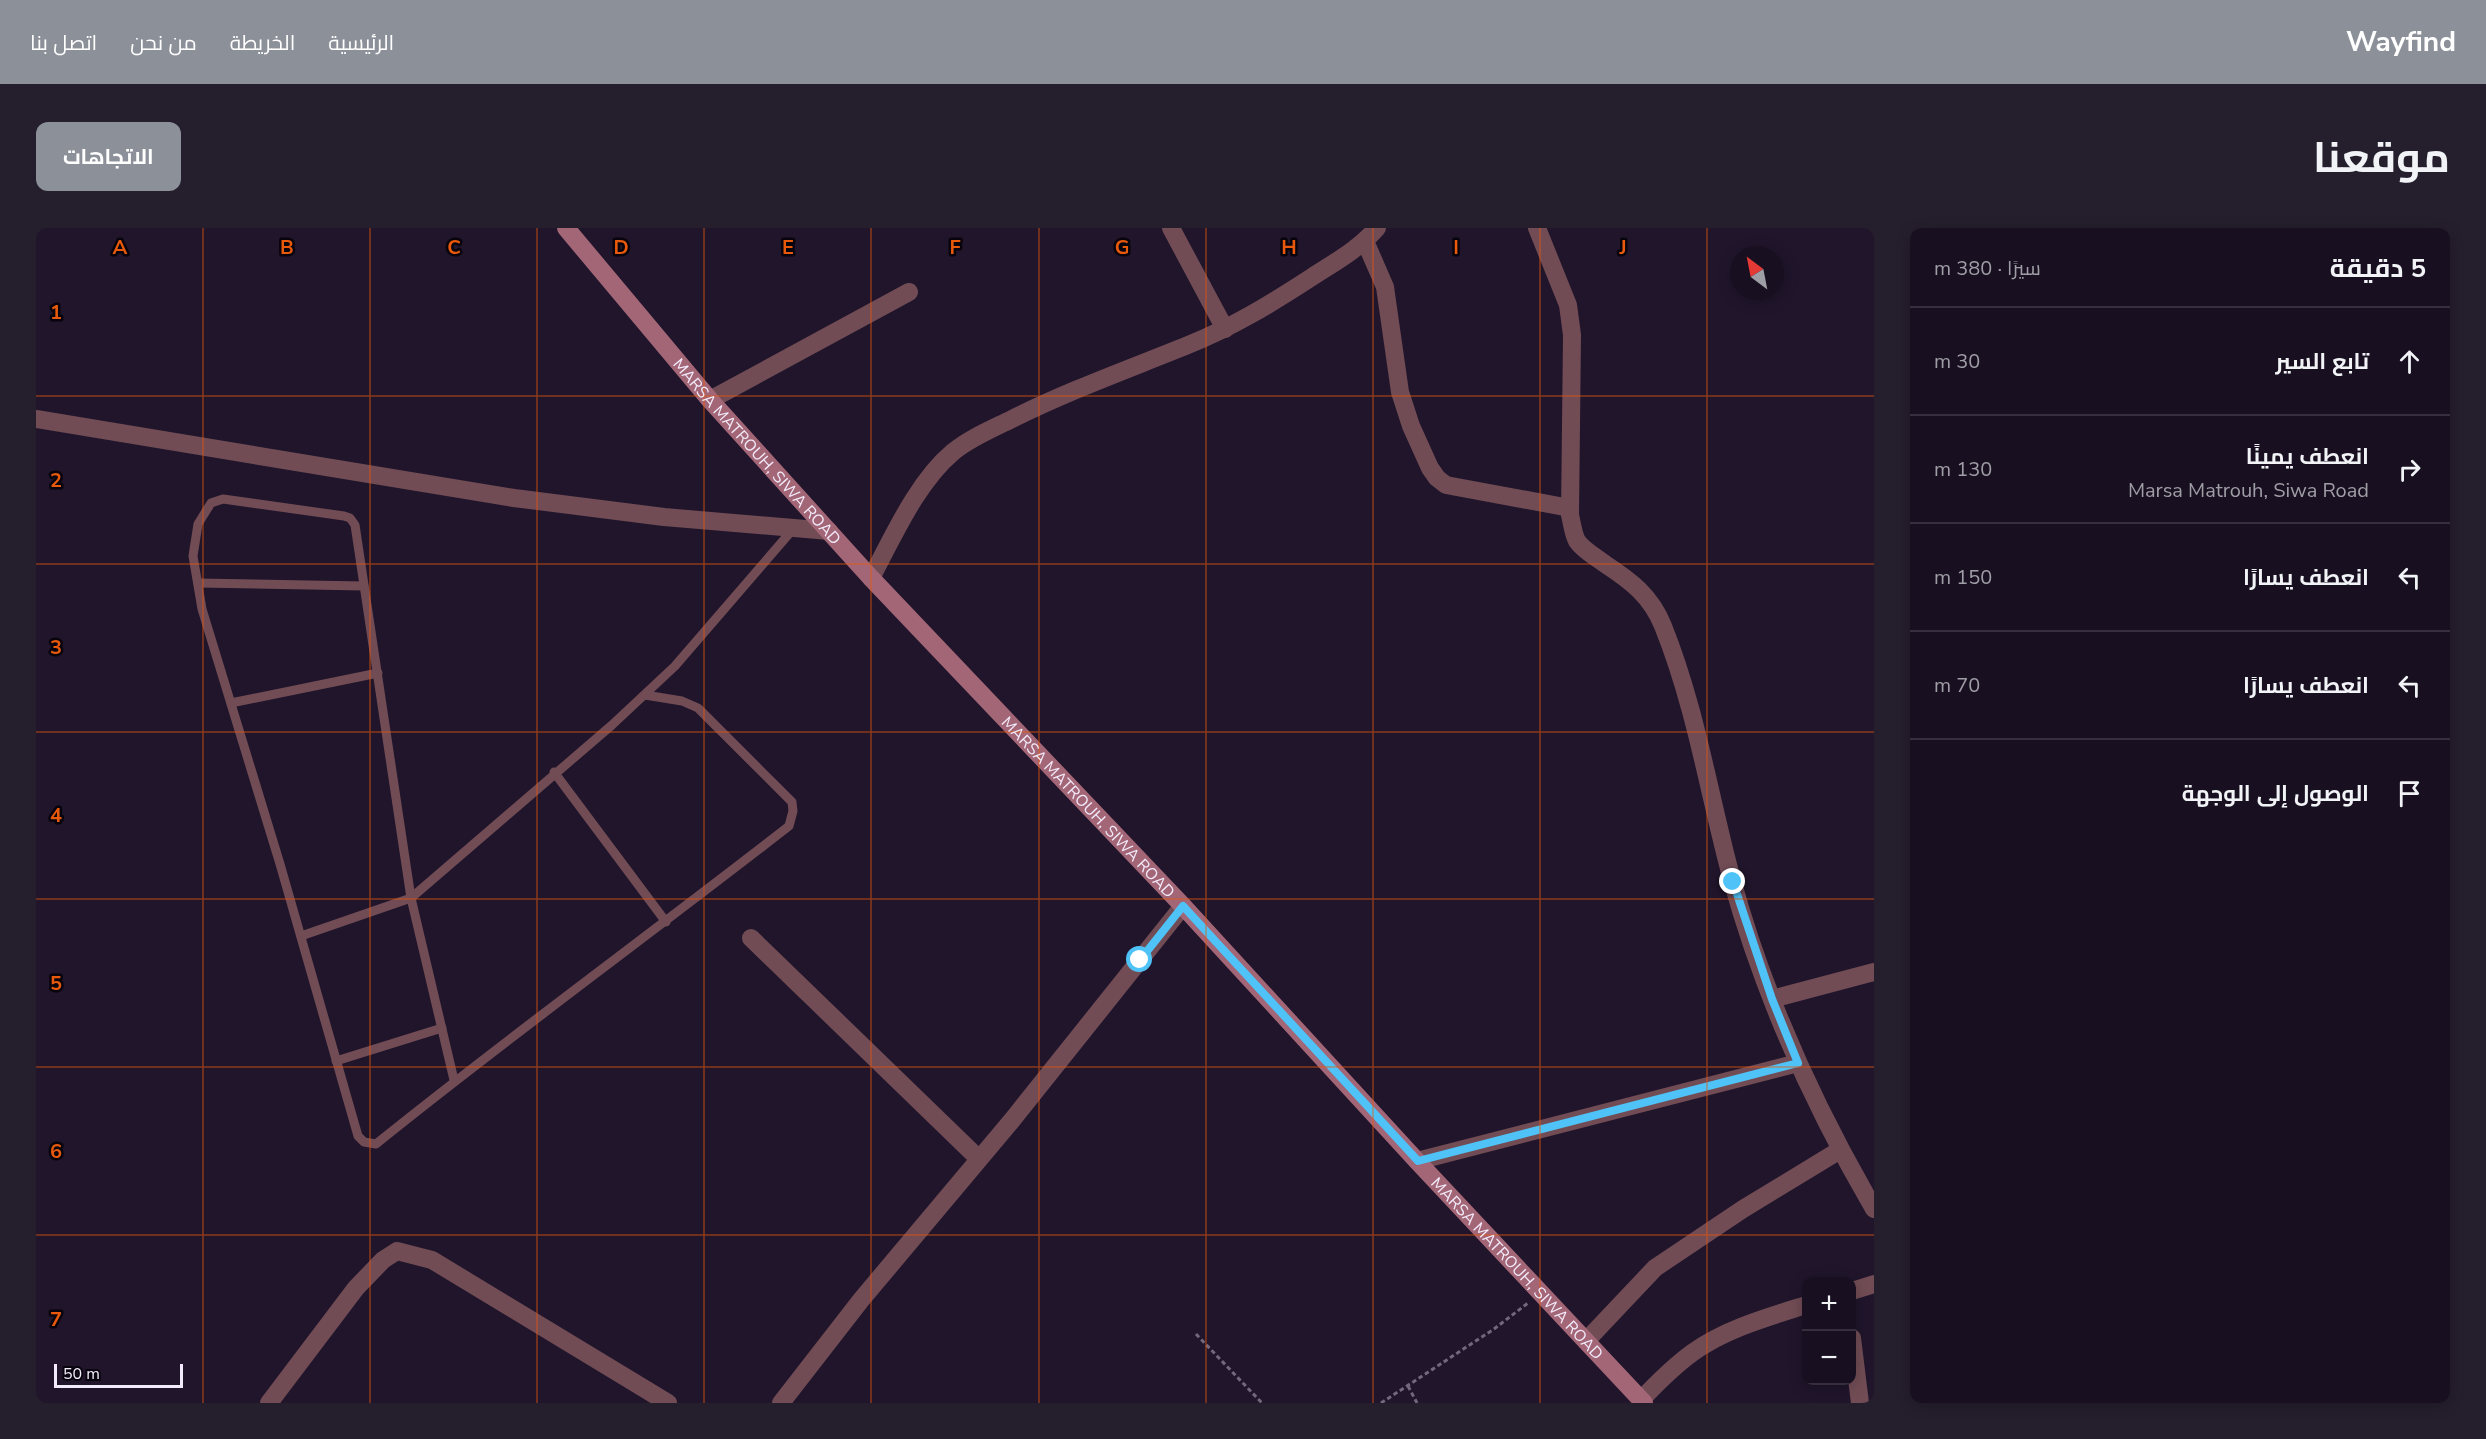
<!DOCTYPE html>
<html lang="ar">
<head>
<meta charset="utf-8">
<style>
  body { margin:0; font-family:"Nunito Sans",Cairo,sans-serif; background:#251e2d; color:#f1f3f6; direction:rtl }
  .controls { position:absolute; right:18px; bottom:18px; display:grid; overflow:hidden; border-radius:12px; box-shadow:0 3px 15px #0003 }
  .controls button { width:54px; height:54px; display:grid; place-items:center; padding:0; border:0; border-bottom:2px solid #36303e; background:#181020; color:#f1f3f6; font:30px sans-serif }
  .compass { position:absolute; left:1694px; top:18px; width:54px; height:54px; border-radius:50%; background:#181020; box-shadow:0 3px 15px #0003; rotate:328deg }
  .scale { position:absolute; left:18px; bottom:15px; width:129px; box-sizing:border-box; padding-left:6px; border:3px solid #f2ebfb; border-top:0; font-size:16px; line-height:21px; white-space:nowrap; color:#f2ebfb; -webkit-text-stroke:4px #08040d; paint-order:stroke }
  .stop { position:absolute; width:18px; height:18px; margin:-14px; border:4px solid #4fc3f7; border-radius:50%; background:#fff }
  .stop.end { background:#4fc3f7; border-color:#fff; box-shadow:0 2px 6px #0008 }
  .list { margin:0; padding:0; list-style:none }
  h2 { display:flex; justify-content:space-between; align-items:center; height:78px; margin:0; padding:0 24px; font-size:26px }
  h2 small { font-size:20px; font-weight:400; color:#9f9da5 }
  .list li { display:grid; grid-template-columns:39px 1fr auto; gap:18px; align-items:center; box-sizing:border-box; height:108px; padding:0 24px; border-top:2px solid #36303e }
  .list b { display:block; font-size:22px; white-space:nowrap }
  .list p { margin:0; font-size:20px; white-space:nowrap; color:#9f9da5 }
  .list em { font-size:20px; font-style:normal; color:#9f9da5 }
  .icon { flex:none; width:33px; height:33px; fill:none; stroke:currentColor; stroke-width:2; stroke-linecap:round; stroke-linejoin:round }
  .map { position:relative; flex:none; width:1838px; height:1175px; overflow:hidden; direction:ltr; border-radius:12px }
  header { display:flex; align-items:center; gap:36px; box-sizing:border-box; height:84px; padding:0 30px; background:#8c9099; color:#fff }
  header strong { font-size:28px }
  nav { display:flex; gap:33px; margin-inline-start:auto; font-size:21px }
  .intro { display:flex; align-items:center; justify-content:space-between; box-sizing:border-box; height:144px; padding:0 36px }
  h1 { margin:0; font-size:42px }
  .button { padding:15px 27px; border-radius:12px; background:#8c9099; color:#fff; font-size:21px; font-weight:700 }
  main { display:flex; gap:36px; padding:0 36px }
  aside { flex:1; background:#181020; border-radius:12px; box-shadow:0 3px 15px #0003 }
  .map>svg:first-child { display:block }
</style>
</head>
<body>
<header>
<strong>Wayfind</strong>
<nav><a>الرئيسية</a><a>الخريطة</a><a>من نحن</a><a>اتصل بنا</a></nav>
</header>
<div class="intro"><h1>موقعنا</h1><a class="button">الاتجاهات</a></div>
<main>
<aside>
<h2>5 دقيقة<small>سيرًا · 380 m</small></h2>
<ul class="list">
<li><svg class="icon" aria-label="ahead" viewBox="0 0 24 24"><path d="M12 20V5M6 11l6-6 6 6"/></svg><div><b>تابع السير</b></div><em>30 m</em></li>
<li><svg class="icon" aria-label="right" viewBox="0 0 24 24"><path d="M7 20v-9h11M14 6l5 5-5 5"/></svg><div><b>انعطف يمينًا</b><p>Marsa Matrouh, Siwa Road</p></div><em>130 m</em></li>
<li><svg class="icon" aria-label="left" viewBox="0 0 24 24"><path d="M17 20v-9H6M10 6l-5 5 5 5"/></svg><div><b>انعطف يسارًا</b></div><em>150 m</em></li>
<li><svg class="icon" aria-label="left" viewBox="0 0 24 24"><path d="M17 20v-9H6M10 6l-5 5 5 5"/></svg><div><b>انعطف يسارًا</b></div><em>70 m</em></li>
<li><svg class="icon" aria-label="arrive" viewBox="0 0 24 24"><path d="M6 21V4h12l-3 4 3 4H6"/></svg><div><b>الوصول إلى الوجهة</b></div></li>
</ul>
</aside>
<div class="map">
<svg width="1838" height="1175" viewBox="0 0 1838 1175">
  <rect width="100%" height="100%" fill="#20152b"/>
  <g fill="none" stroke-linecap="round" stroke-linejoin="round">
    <g stroke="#71687c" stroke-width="3" stroke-dasharray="4.5 3" stroke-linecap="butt">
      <polyline points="1160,1106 1226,1175"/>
      <polyline points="1372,1158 1381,1175"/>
      <polyline points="1345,1175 1458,1101 1492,1075"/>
    </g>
    <g stroke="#714c55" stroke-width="9">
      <polyline points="162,355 328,358"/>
      <polyline points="195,475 342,445"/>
      <polyline points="518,544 630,694"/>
      <polyline points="265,708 375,670 576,497 639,438 758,300"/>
      <polyline points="300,833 406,800"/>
      <path d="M418,852L375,670L319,297L314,290L308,288L187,271L175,275L162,296L157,328L166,381L244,636L322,908L328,914L340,916C475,807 616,705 753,598L757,583L756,574L662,480L646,473L609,467"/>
    </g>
    <g stroke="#714c55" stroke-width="18">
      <polyline points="1135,0 1189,101"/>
      <path d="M1501,0L1532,77L1536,107L1534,287C1536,295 1537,305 1541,313C1548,323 1560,329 1569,336C1595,353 1615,368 1627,398C1660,480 1673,567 1696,652C1728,768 1778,878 1838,981"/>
      <polyline points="1329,13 1349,59 1364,164 1375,198 1394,240 1401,250 1410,257 1534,280"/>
      <polyline points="674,172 873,64"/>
      <polyline points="0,191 478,270 628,289 793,303"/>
      <path d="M835,350C857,309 881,254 917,224C934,210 956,201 976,191C1034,162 1093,141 1152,117C1197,99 1236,75 1276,49C1299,34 1323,21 1341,0"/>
      <polyline points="715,710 943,931"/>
      <polyline points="1736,771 1838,744"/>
      <polyline points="1381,933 1762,835"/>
      <polyline points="1816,1063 1838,1056"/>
      <polyline points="1816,1110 1824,1175"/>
      <polyline points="1550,1113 1619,1040 1707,981 1804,922"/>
      <path d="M1605,1172C1621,1155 1637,1139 1656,1125C1689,1101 1732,1089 1770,1077"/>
      <polyline points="233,1175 320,1060 347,1032 361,1023 396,1032 632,1175"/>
      <polyline points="745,1175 825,1072 977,891 1147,678"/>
    </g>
    <path stroke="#a36676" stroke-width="18" id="s1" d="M530,0L674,172L835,350L1147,678L1381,933L1608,1175"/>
  </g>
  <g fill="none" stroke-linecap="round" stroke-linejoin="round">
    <polyline stroke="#4fc3f7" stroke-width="8" points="1104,732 1147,678 1382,933 1762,835 1736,771 1697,654"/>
  </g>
  <path fill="none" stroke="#e8590c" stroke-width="1.5" stroke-opacity="0.55" d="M167,0V1175M334,0V1175M501,0V1175M668,0V1175M835,0V1175M1003,0V1175M1170,0V1175M1337,0V1175M1504,0V1175M1671,0V1175M0,168H1838M0,336H1838M0,504H1838M0,671H1838M0,839H1838M0,1007H1838"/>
  <g text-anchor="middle" stroke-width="5" stroke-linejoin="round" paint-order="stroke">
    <g font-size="16" fill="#f2ebfb" stroke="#08040d">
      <text dy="6" stroke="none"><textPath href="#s1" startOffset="294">MARSA MATROUH, SIWA ROAD</textPath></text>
      <text dy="6" stroke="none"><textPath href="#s1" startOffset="780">MARSA MATROUH, SIWA ROAD</textPath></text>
      <text dy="6" stroke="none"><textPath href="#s1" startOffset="1410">MARSA MATROUH, SIWA ROAD</textPath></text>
    </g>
  </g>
  <g font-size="20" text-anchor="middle" font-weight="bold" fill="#e8590c" stroke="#08040d" stroke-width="5" stroke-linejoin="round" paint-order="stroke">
    <text x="84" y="26">A</text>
    <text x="251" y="26">B</text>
    <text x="418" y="26">C</text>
    <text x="585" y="26">D</text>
    <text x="752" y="26">E</text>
    <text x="919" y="26">F</text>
    <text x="1086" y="26">G</text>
    <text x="1253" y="26">H</text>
    <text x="1420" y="26">I</text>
    <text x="1587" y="26">J</text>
    <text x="20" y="91">1</text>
    <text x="20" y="259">2</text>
    <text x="20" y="426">3</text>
    <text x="20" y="594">4</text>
    <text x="20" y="762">5</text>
    <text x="20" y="930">6</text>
    <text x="20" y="1098">7</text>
  </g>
</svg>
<div class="controls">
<button>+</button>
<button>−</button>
</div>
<svg class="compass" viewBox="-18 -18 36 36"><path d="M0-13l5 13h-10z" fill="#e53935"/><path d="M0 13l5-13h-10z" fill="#9f9da5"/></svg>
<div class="scale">50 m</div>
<div class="stop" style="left:1104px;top:732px"></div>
<div class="stop end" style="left:1697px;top:654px"></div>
</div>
</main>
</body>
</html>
